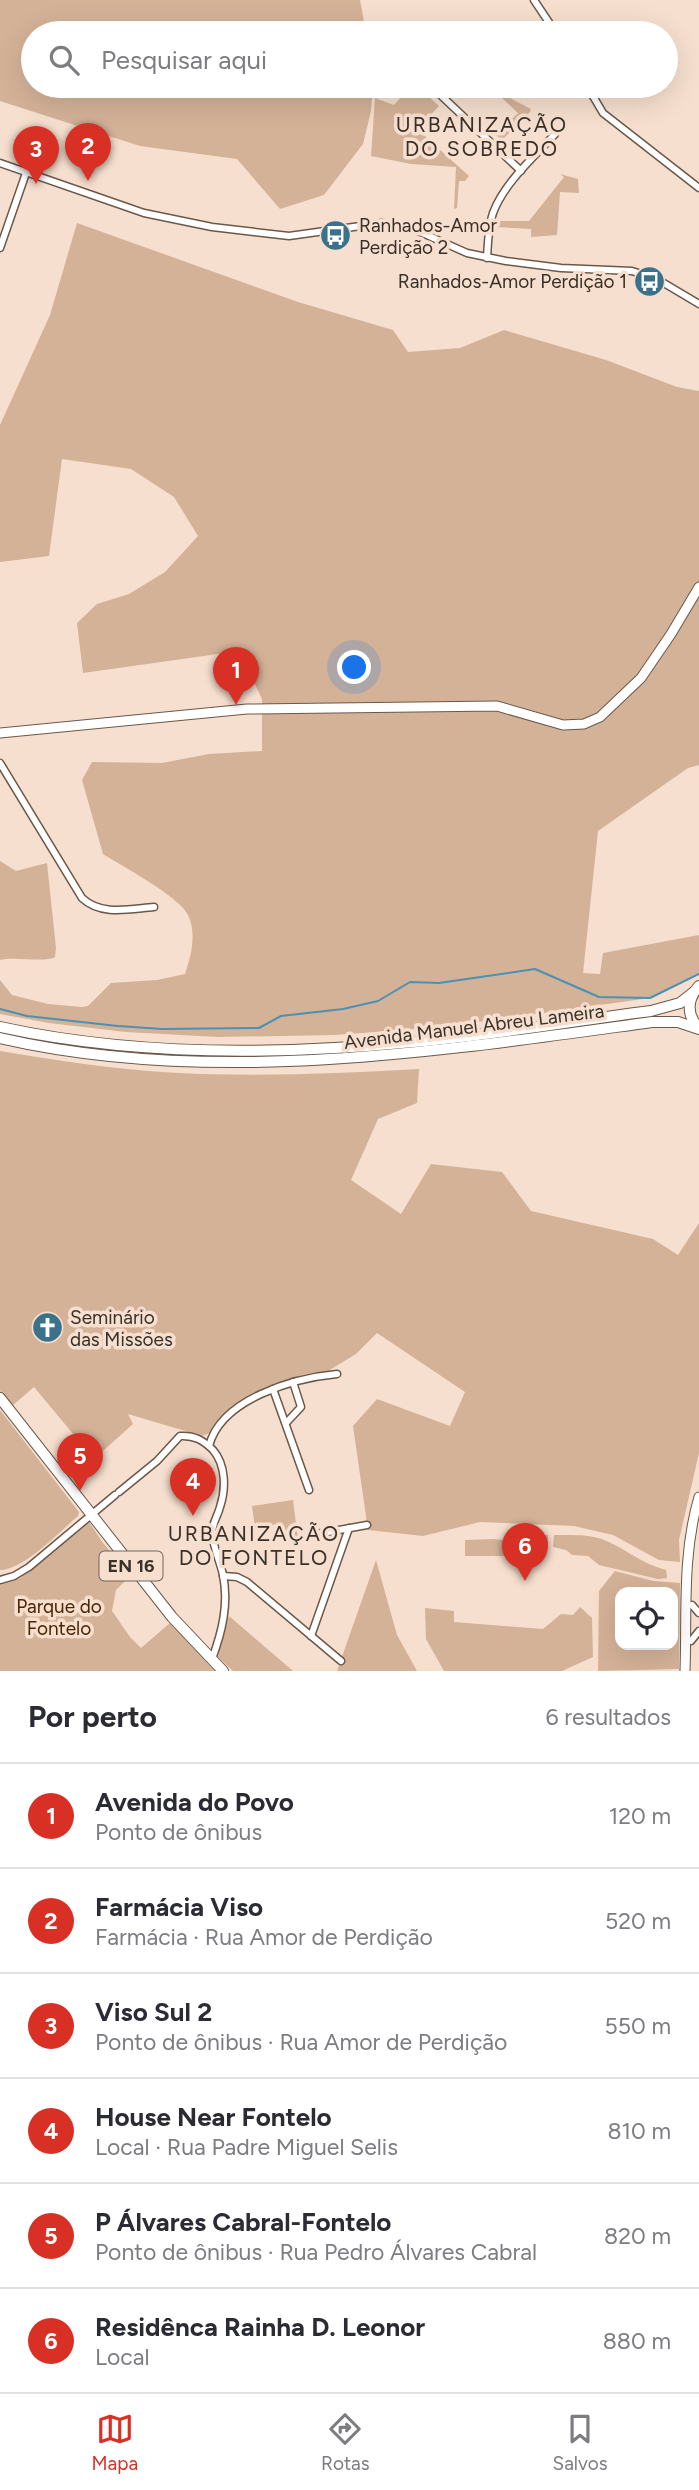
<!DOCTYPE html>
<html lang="pt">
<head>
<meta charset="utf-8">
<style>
  body { margin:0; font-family:Figtree,sans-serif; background:#f2f2f3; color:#2b2b33 }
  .controls { position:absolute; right:21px; bottom:21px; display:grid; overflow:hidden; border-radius:14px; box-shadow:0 7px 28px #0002 }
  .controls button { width:63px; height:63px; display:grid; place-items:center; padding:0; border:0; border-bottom:2px solid #e1e1e2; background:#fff; color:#2b2b33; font:35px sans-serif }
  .you { position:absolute; left:355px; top:668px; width:24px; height:24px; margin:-18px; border:5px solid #fff; border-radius:50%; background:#1a73e8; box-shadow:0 0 0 10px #1a73e833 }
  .badge { display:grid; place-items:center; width:46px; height:46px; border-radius:50%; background:#d93025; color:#fff; font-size:23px; font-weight:700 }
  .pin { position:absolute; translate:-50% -58px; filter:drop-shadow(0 2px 4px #0008) }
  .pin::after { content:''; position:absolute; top:37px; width:24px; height:21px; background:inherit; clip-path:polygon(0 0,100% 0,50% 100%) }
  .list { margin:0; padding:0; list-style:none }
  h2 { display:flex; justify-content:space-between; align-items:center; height:91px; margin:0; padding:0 28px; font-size:30px }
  h2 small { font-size:23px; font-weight:400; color:#7c7c81 }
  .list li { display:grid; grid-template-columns:46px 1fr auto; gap:21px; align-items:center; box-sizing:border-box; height:105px; padding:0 28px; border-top:2px solid #e1e1e2 }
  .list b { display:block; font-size:26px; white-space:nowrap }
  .list p { margin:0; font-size:23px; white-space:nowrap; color:#7c7c81 }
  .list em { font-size:23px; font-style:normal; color:#7c7c81 }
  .icon { flex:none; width:38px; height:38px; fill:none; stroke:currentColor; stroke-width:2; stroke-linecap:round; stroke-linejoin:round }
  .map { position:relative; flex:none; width:699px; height:1671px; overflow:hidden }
  .search { position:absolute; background:#fff; box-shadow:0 7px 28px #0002; left:21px; right:21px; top:21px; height:77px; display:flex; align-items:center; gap:18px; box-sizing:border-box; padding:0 24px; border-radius:38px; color:#7c7c81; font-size:26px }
  .sheet { height:721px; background:#fff }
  nav { display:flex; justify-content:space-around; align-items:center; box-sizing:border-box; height:98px; border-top:2px solid #e1e1e2; background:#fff; font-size:19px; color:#7c7c81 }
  nav a { display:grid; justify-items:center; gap:4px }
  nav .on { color:#d93025 }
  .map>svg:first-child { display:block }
</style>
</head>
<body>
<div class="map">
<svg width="699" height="1671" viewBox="0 0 699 1671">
  <rect width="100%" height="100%" fill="#f6dfce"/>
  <g fill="#d4b298" fill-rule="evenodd">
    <polygon points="0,0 360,0 366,33 33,33 33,86 373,86 371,111 363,144 324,195 280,209 237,159 140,146 0,101"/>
    <polygon points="411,86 417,86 439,106 417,129 469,176 465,181 459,181 457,208 454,209 456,167 411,164 371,156 375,98 394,105"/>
    <polygon points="489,86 506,86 504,95 531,109 530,112 502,140 496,135 518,113"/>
    <polygon points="560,174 578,179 579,193 560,192 557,235 531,237 531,229 497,227 499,221 529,221 564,177"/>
    <path d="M77,223L298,302L393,330L408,352L460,348L504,330L606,360L677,387L699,391V765L688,768L598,831L583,973L600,974L603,953L699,935V974L650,998L443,1027L335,1035L218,1037L126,1032L49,1023L0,1014V980L12,995L48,1004L82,1007L88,1006L111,983L157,980L185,974C191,956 197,934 188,915C180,897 122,866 103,854L82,780L92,762L162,763L209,754L262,751V699L239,651L83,673L77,623L97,604L129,594L165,572L198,536L174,497L131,469L62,459L49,556L0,562V425L50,315Z"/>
    <path d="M0,861L16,871L47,863L56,948L55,957C45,963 14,956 0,960Z"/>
    <path d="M0,1051C49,1059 98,1067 148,1071C238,1078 329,1074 419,1069L417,1103L378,1119L351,1180L401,1214L431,1164L502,1172L531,1211L653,1239L678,1255L699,1223V1453L679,1540L680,1562L659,1560L613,1535L574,1526L480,1522L423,1536L368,1530L353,1426L377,1399L450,1426L465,1392L377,1333L356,1354L328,1371L302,1375L252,1395L229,1409L210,1433L202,1436L128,1414L133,1424L94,1459L34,1387L12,1406L0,1391Z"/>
    <path d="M0,1410L79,1512L78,1516C59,1532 24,1570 0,1570Z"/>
    <polygon points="293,1500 298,1539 279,1532 278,1524 255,1528 252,1506"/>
    <polygon points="89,1522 103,1543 131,1575 116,1590 112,1611 130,1637 141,1648 170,1623 214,1671 0,1671 0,1583 20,1578"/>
    <rect x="514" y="1535" width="34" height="10"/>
    <path d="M554,1535C570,1535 587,1534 602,1539C625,1548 642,1564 666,1570L667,1578L658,1579L599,1565L588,1556L572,1555L566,1550L553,1547Z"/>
    <polygon points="494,1539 505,1540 506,1556 465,1556 465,1540"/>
    <polygon points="376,1560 397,1635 417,1671 337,1671"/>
    <path d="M615,1571L653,1581L680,1583L679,1669L598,1671L599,1591ZM620,1592H673V1645H620Z"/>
    <polygon points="580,1607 592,1618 593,1657 562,1671 444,1671 426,1639 425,1608 454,1611 454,1622 543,1629 561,1614 573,1615"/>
    <polygon points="229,1616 293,1671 233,1671 218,1657"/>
  </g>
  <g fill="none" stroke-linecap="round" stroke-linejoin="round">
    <polyline stroke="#4a91b3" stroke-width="2" points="0,1009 27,1016 118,1026 162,1029 259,1028 281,1016 343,1009 378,1001 410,982 439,983 535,969 599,997 650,998 699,974"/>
    <defs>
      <g id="street">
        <polyline points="534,0 556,33"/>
        <polyline points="431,86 521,171"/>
        <polyline points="587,86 603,113 699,188"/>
        <polyline points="0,163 144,213 212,227 289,236 382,223 409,227 467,253 506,261 561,268 632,271 657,279 699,304"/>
        <polyline points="0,248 26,173"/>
        <path d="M487,258C488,243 488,227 493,213C504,183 534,157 555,134"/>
        <path d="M0,763L82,898C101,916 129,909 154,907"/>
        <polyline points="273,1389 309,1490"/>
        <polyline points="286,1423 301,1407 293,1382"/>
        <path d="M209,1446C221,1399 294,1378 337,1374"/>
        <path d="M119,1492L157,1461L180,1436C194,1435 203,1440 213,1450C226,1465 226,1489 220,1507C218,1515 212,1524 212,1533C213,1547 220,1561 223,1575C229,1604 222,1632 212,1659"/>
        <polyline points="311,1535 367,1525"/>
        <polyline points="223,1576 237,1577 247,1582 341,1661"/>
        <polyline points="0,1580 14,1576 29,1567 115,1495"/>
        <polyline points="692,1605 699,1613"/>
        <polyline points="311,1636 349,1528"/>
        <polyline points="691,1641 699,1631"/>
      </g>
      <g id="secondary">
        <polyline points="0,733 247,709 497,706 563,725 584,724 600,717 641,678 671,634 699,587"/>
        <path d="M685,1671C687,1613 682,1554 699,1497"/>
      </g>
      <g id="primary">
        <path d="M699,986C687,999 686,1015 699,1028"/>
        <path d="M0,1027C132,1056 279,1055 413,1042C493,1035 572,1021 651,1011L680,1003L694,992"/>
        <path d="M0,1038C213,1087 440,1051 652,1022H678L699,1029"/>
        <polyline points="0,1398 172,1617 223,1671"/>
      </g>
    </defs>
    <use href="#street" stroke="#6b5849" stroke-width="9"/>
    <use href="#secondary" stroke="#6b5849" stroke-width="11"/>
    <use href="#primary" stroke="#6b5849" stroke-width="12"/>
    <use href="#street" stroke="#fff" stroke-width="6"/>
    <use href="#secondary" stroke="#fff" stroke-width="9"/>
    <use href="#primary" stroke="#fff" stroke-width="10"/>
  </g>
  <defs>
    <symbol id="bus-disc" viewBox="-11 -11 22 22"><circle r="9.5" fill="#3a728c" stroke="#f6dfce"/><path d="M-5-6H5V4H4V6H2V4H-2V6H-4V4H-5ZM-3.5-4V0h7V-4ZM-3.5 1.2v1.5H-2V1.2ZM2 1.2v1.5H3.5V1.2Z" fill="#fff"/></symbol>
    <symbol id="church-disc" viewBox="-11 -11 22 22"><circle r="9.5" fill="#3a728c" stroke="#f6dfce"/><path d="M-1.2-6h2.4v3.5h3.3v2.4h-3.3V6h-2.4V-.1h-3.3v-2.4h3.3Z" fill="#fff"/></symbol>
  </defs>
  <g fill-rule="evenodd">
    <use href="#bus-disc" x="318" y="218" width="35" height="35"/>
    <use href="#bus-disc" x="632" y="264" width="35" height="35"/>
    <use href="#church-disc" x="30" y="1310" width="35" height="35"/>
  </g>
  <g text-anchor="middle" stroke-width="7" stroke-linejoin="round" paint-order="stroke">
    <rect fill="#f6dfce" stroke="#72645b" stroke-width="2" x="99.5" y="1551.5" width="63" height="29" rx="5"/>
    <g font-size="18" font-weight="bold" fill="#39302a">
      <text x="131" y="1572">EN 16</text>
    </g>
    <g font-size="19" fill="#39302a" stroke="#f6dfce" text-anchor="start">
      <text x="359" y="232">Ranhados-Amor<tspan x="359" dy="22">Perdição 2</tspan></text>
      <text x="627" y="288" text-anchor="end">Ranhados-Amor Perdição 1</text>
      <text x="70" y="1324">Seminário<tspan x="70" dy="22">das Missões</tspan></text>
    </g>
    <g font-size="19" fill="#39302a" stroke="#f6dfce">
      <text transform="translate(474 1026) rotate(-7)" y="7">Avenida Manuel Abreu Lameira</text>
    </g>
    <g font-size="19" fill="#492501" stroke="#f6dfce">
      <text x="59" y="1613">Parque do<tspan x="59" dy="22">Fontelo</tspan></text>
    </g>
    <g font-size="21" letter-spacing="2" fill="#39302a" stroke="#f6dfce">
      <text x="482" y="132">URBANIZAÇÃO<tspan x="482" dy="24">DO SOBREDO</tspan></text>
      <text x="254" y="1541">URBANIZAÇÃO<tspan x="254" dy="24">DO FONTELO</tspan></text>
    </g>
  </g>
</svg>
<div class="controls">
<button><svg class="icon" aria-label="locate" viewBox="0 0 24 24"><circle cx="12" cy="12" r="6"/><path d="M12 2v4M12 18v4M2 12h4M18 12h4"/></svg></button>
</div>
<div class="you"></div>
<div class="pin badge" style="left:236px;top:705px">1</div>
<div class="pin badge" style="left:88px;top:181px">2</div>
<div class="pin badge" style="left:36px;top:184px">3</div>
<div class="pin badge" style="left:193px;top:1516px">4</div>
<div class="pin badge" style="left:80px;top:1491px">5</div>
<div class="pin badge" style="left:525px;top:1581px">6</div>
<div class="search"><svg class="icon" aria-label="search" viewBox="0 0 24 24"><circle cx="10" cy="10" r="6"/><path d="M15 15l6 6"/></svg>Pesquisar aqui</div>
</div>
<section class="sheet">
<h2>Por perto<small>6 resultados</small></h2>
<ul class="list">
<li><span class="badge">1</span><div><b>Avenida do Povo</b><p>Ponto de ônibus</p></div><em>120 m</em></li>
<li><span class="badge">2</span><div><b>Farmácia Viso</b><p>Farmácia · Rua Amor de Perdição</p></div><em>520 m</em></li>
<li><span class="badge">3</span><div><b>Viso Sul 2</b><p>Ponto de ônibus · Rua Amor de Perdição</p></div><em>550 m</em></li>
<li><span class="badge">4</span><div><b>House Near Fontelo</b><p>Local · Rua Padre Miguel Selis</p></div><em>810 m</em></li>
<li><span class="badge">5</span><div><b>P Álvares Cabral-Fontelo</b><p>Ponto de ônibus · Rua Pedro Álvares Cabral</p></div><em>820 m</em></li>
<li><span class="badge">6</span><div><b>Residênca Rainha D. Leonor</b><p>Local</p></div><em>880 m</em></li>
</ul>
</section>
<nav>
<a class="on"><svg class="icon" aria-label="map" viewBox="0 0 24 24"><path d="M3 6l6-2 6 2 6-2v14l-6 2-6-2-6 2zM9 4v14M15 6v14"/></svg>Mapa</a>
<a><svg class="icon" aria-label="directions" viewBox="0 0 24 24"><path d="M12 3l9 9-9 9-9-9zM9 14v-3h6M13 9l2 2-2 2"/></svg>Rotas</a>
<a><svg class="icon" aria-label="saved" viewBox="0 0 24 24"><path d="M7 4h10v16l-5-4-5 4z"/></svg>Salvos</a>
</nav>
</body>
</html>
